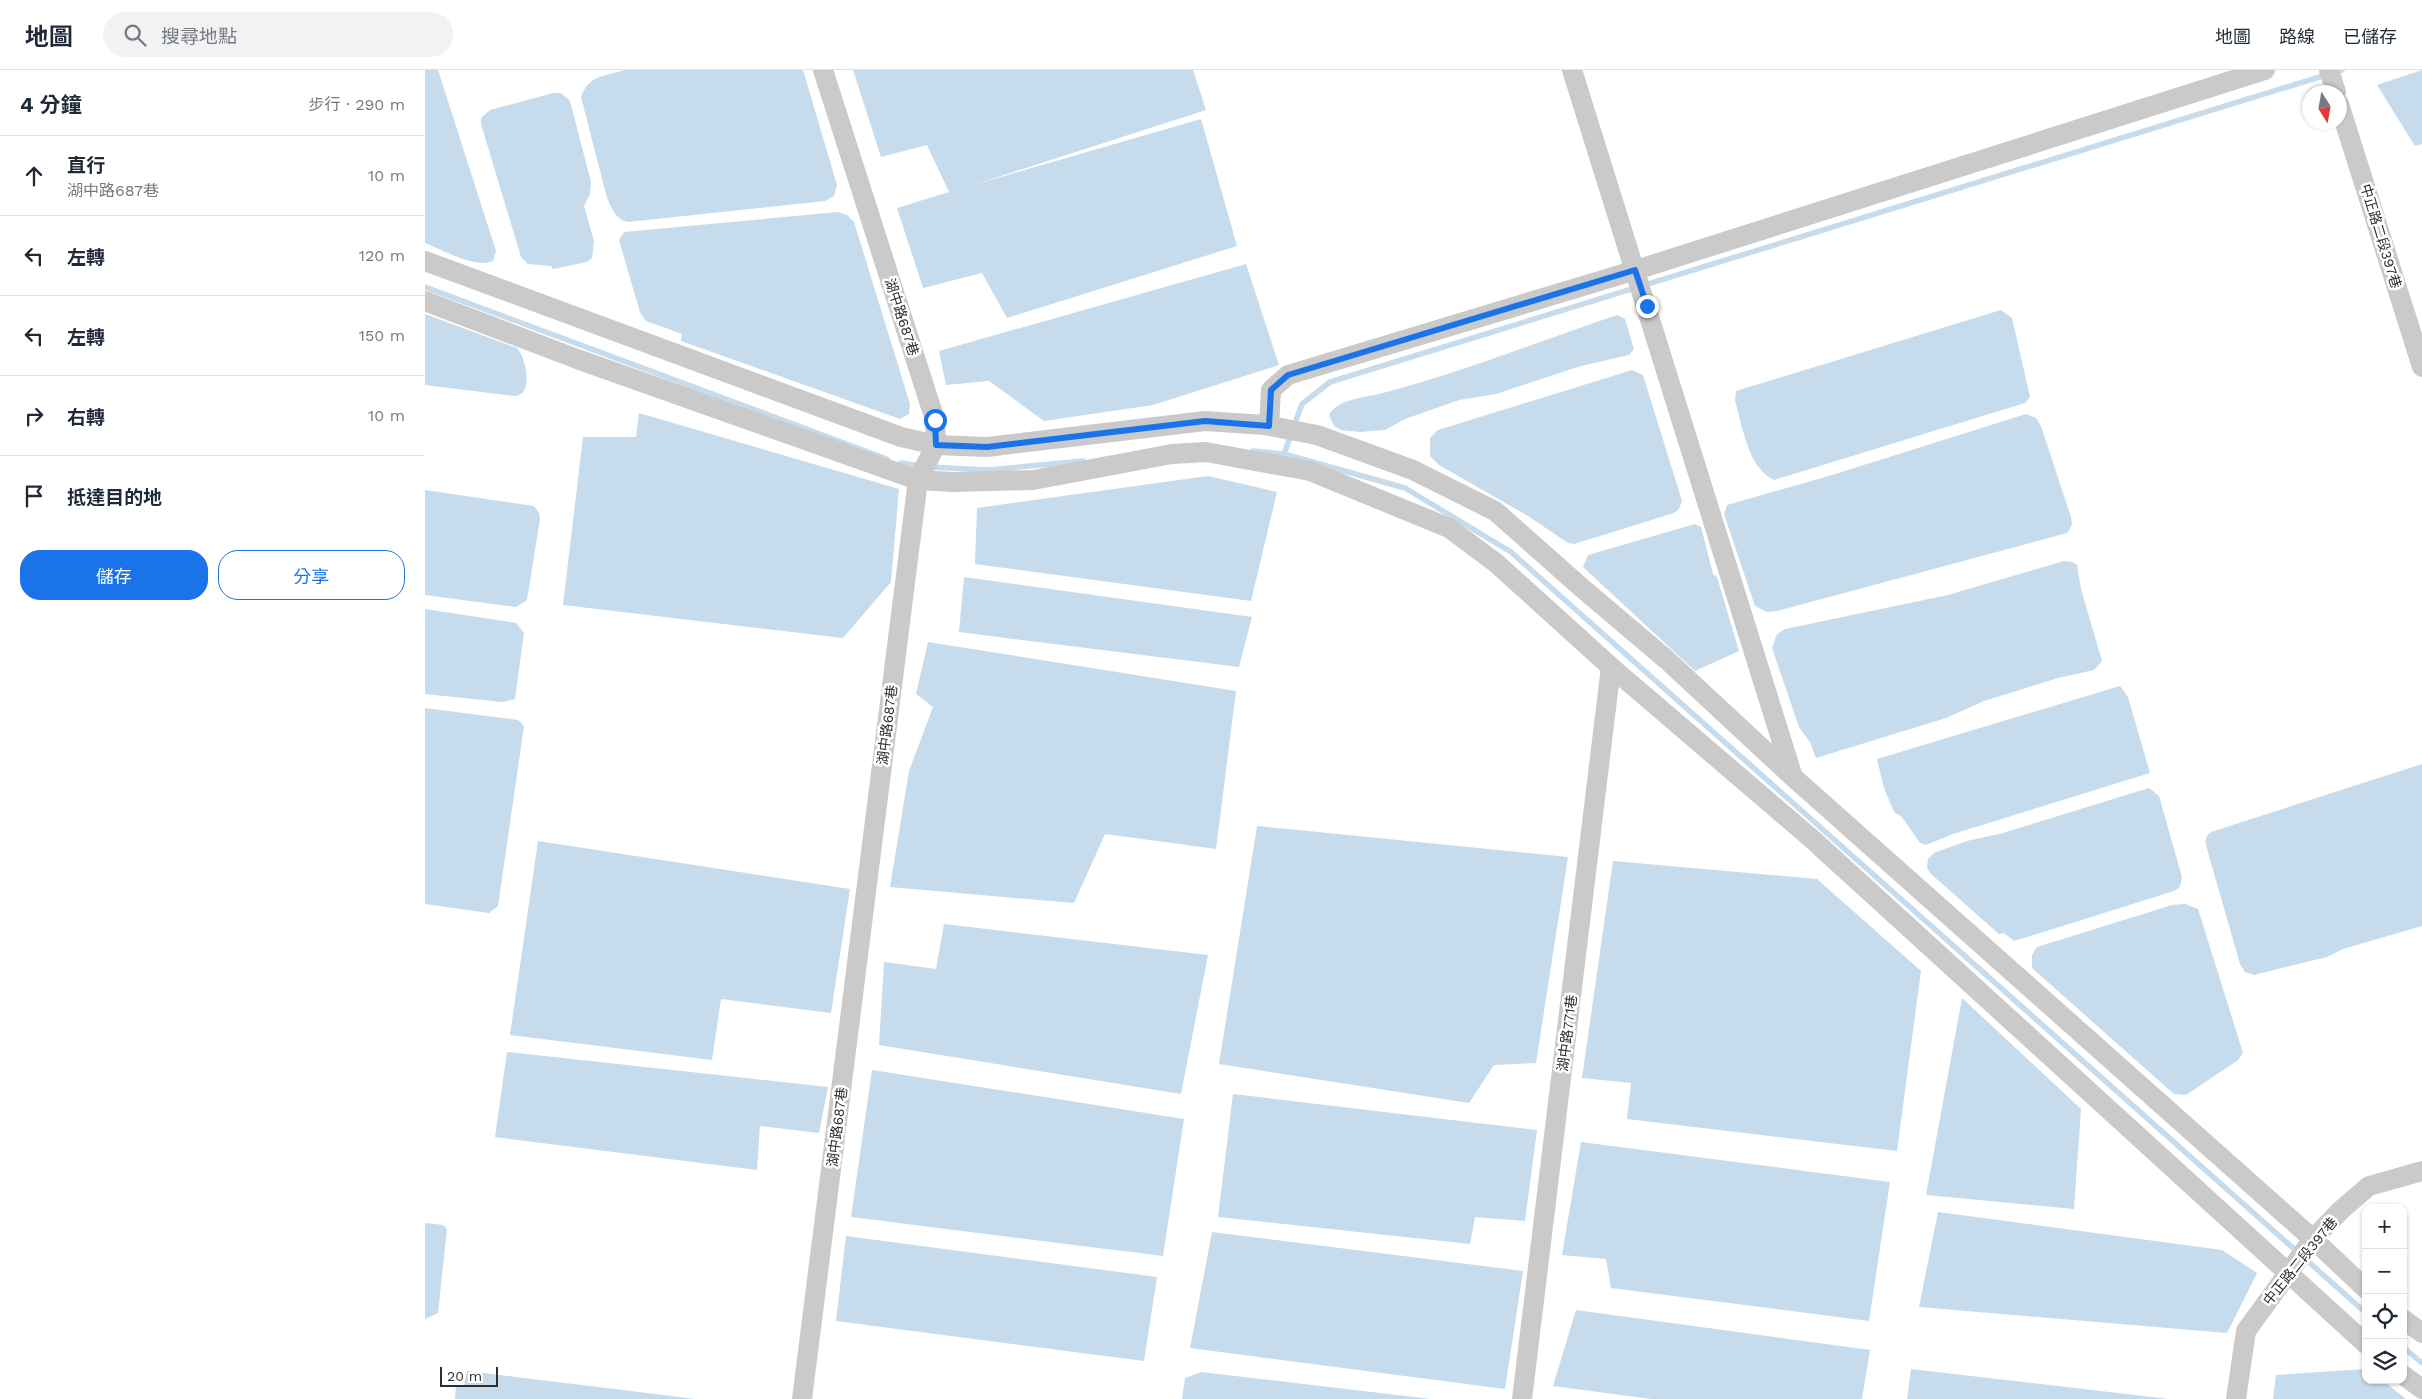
<!DOCTYPE html>
<html lang="zh-TW">
<head>
<meta charset="utf-8">
<style>
  body { margin:0; font-family:"Work Sans","Noto Sans TC",sans-serif; background:#f2f2f3; color:#1f2937 }
  .controls { position:absolute; right:15px; bottom:15px; display:grid; overflow:hidden; border-radius:10px; box-shadow:0 1px 4px #0004 }
  .controls button { width:45px; height:45px; display:grid; place-items:center; padding:0; border:0; border-bottom:1px solid #e0e1e3; background:#fff; color:#1f2937; font:25px sans-serif }
  .compass { position:absolute; left:1877px; top:15px; width:45px; height:45px; border-radius:50%; background:#fff; box-shadow:0 1px 4px #0004; rotate:169deg }
  .scale { position:absolute; left:15px; bottom:12px; width:58px; box-sizing:border-box; padding-left:5px; border:2px solid #2d2d2d; border-top:0; font-size:14px; line-height:18px; white-space:nowrap; color:#2d2d2d; -webkit-text-stroke:4px #fff; paint-order:stroke }
  .stop { position:absolute; width:15px; height:15px; margin:-11px; border:4px solid #1a73e8; border-radius:50%; background:#fff }
  .stop.end { background:#1a73e8; border-color:#fff; box-shadow:0 1px 5px #0008 }
  .list { margin:0; padding:0; list-style:none }
  h2 { display:flex; justify-content:space-between; align-items:center; height:65px; margin:0; padding:0 20px; font-size:21px }
  h2 small { font-size:16px; font-weight:400; color:#747a83 }
  .list li { display:grid; grid-template-columns:32px 1fr auto; gap:15px; align-items:center; box-sizing:border-box; height:80px; padding:0 20px; border-top:1px solid #e0e1e3 }
  .list b { display:block; font-size:19px; white-space:nowrap }
  .list p { margin:0; font-size:16px; white-space:nowrap; color:#747a83 }
  .list em { font-size:16px; font-style:normal; color:#747a83 }
  .actions { display:flex; gap:10px; padding:15px 20px }
  .actions a { flex:1; padding:11px 0; border:1px solid #1a73e8; border-radius:20px; text-align:center; font-size:18px; color:#1a73e8 }
  .actions .main { background:#1a73e8; color:#fff }
  .icon { flex:none; width:28px; height:28px; fill:none; stroke:currentColor; stroke-width:2; stroke-linecap:round; stroke-linejoin:round }
  .map { position:relative; flex:none; width:1997px; height:1329px; overflow:hidden }
  header { display:flex; align-items:center; gap:30px; box-sizing:border-box; height:70px; padding:0 25px; background:#fff; border-bottom:1px solid #e0e1e3 }
  header strong { font-size:24px }
  nav { display:flex; gap:28px; margin-inline-start:auto; font-size:18px }
  .search { width:350px; height:45px; background:#f2f2f3; display:flex; align-items:center; gap:12px; box-sizing:border-box; padding:0 18px; border-radius:28px; color:#747a83; font-size:19px }
  main { display:flex }
  aside { flex:1; background:#fff }
  .map>svg:first-child { display:block }
</style>
</head>
<body>
<header>
<strong>地圖</strong>
<div class="search"><svg class="icon" aria-label="search" viewBox="0 0 24 24"><circle cx="10" cy="10" r="6"/><path d="M15 15l6 6"/></svg>搜尋地點</div>
<nav><a>地圖</a><a>路線</a><a>已儲存</a></nav>
</header>
<main>
<aside>
<h2>4 分鐘<small>步行 · 290 m</small></h2>
<ul class="list">
<li><svg class="icon" aria-label="ahead" viewBox="0 0 24 24"><path d="M12 20V5M6 11l6-6 6 6"/></svg><div><b>直行</b><p>湖中路687巷</p></div><em>10 m</em></li>
<li><svg class="icon" aria-label="left" viewBox="0 0 24 24"><path d="M17 20v-9H6M10 6l-5 5 5 5"/></svg><div><b>左轉</b></div><em>120 m</em></li>
<li><svg class="icon" aria-label="left" viewBox="0 0 24 24"><path d="M17 20v-9H6M10 6l-5 5 5 5"/></svg><div><b>左轉</b></div><em>150 m</em></li>
<li><svg class="icon" aria-label="right" viewBox="0 0 24 24"><path d="M7 20v-9h11M14 6l5 5-5 5"/></svg><div><b>右轉</b></div><em>10 m</em></li>
<li><svg class="icon" aria-label="arrive" viewBox="0 0 24 24"><path d="M6 21V4h12l-3 4 3 4H6"/></svg><div><b>抵達目的地</b></div></li>
</ul>
<div class="actions"><a class="main">儲存</a><a>分享</a></div>
</aside>
<div class="map">
<svg width="1997" height="1329" viewBox="0 0 1997 1329">
  <rect width="100%" height="100%" fill="#fff"/>
  <g fill="#c6dbeb">
    <path d="M0,0H13L71,181L68,191C51,199 18,180 0,173Z"/>
    <path d="M200,0H378L412,115L409,126L400,131L203,152C190,149 187,138 182,128L156,27C164,5 180,6 200,0Z"/>
    <polygon points="428,0 768,0 781,40 548,115 776,49 812,176 582,248 557,203 498,218 472,138 524,122 502,75 456,87"/>
    <polygon points="1997,0 1997,74 1990,76 1952,15"/>
    <polygon points="128,23 136,23 145,31 166,112 165,124 159,136 169,171 167,188 162,192 128,199 126,196 103,194 96,187 56,54 56,48 65,40"/>
    <polygon points="413,142 422,145 429,152 485,334 484,344 475,349 256,271 257,264 221,251 215,242 194,170 199,162"/>
    <polygon points="821,194 854,295 728,335 619,351 564,311 521,315 514,281"/>
    <path d="M1576,240L1587,248L1605,327L1600,333L1349,410C1322,397 1318,356 1310,331L1311,321Z"/>
    <path d="M0,244L92,278C101,288 109,325 90,326L0,315Z"/>
    <path d="M1192,245L1200,249L1209,279L1204,285L1156,296L1071,324L1034,330L980,349L960,360L935,362L916,360L909,356L904,345C912,329 942,327 958,323C1038,302 1115,271 1192,245Z"/>
    <polygon points="1207,300 1218,305 1257,431 1254,439 1249,443 1149,474 1143,473 1103,446 1014,395 1005,386 1005,368 1013,360"/>
    <polygon points="214,343 474,419 466,512 418,568 138,535 158,367 211,367"/>
    <polygon points="1601,344 1611,348 1616,356 1646,447 1647,455 1642,463 1352,541 1342,542 1330,536 1299,444 1302,435 1407,405"/>
    <polygon points="783,406 852,422 826,531 550,494 552,438"/>
    <polygon points="0,420 109,436 114,443 115,449 102,530 91,537 0,525"/>
    <polygon points="1270,454 1276,457 1288,504 1292,507 1314,581 1270,601 1158,497 1163,485"/>
    <polygon points="1639,491 1647,492 1652,495 1656,519 1677,591 1669,600 1633,608 1559,631 1521,648 1391,688 1385,672 1374,657 1347,578 1352,564 1360,559 1523,525"/>
    <polygon points="539,507 827,547 814,597 534,562"/>
    <polygon points="0,539 91,553 99,563 90,629 77,632 0,624"/>
    <polygon points="503,572 811,621 791,779 680,764 649,833 465,817 484,701 508,637 491,624"/>
    <polygon points="1695,616 1703,627 1725,703 1528,764 1501,775 1495,773 1477,747 1469,742 1459,718 1452,689"/>
    <polygon points="0,638 93,650 99,656 73,836 64,843 0,834"/>
    <path d="M1997,694V856L1918,879L1902,887L1829,905L1820,902L1815,894L1782,779C1780,772 1779,768 1786,762Z"/>
    <polygon points="1724,718 1734,726 1757,807 1755,817 1749,821 1589,871 1579,863 1574,864 1506,804 1502,798 1503,789 1509,783 1542,771 1578,763"/>
    <polygon points="832,756 1143,787 1111,993 1069,995 1044,1033 794,994"/>
    <polygon points="113,771 425,819 406,943 296,929 287,990 85,965"/>
    <polygon points="1188,791 1392,809 1496,901 1472,1081 1202,1049 1206,1013 1157,1008"/>
    <polygon points="1760,834 1773,839 1818,983 1813,990 1761,1025 1749,1024 1607,898 1607,885 1612,877 1747,835"/>
    <polygon points="519,854 783,885 756,1024 454,975 459,892 511,899"/>
    <polygon points="1537,928 1656,1039 1649,1139 1501,1125"/>
    <polygon points="82,982 403,1017 394,1063 335,1056 332,1100 70,1067"/>
    <polygon points="447,1000 759,1049 738,1186 426,1147"/>
    <polygon points="808,1024 1112,1060 1100,1151 1050,1147 1045,1174 793,1147"/>
    <polygon points="1156,1072 1465,1112 1444,1251 1186,1218 1181,1189 1137,1185"/>
    <polygon points="1513,1142 1797,1180 1832,1203 1802,1263 1494,1237"/>
    <polygon points="0,1153 18,1155 22,1159 13,1243 0,1249"/>
    <polygon points="787,1162 1098,1201 1080,1319 765,1278"/>
    <polygon points="421,1166 732,1207 719,1291 411,1251"/>
    <polygon points="1151,1240 1445,1280 1437,1329 1226,1329 1128,1316"/>
    <polygon points="1486,1299 1744,1329 1482,1329"/>
    <polygon points="1941,1299 1941,1310 1957,1310 1981,1329 1848,1329 1851,1305"/>
    <polygon points="42,1301 271,1329 30,1329 31,1316 39,1315"/>
    <polygon points="776,1302 1006,1329 757,1329 760,1308"/>
  </g>
  <g fill="none" stroke-linecap="round" stroke-linejoin="round">
    <g stroke="#c6dbeb" stroke-width="5.5">
      <polyline points="0,217 462,389"/>
      <polyline points="869,356 877,334 905,312 1917,0"/>
      <polyline points="828,381 859,384 980,418 1086,482 1941,1243"/>
      <polyline points="859,384 866,365"/>
      <polyline points="476,393 496,396"/>
      <polyline points="505,397 563,400 658,391"/>
      <polyline points="1978,1277 1997,1293"/>
    </g>
    <g stroke="#cacaca" stroke-width="20">
      <polyline points="1147,0 1367,704"/>
      <polyline points="1904,0 1911,22"/>
      <polyline points="1914,34 1997,297"/>
      <polyline points="0,191 476,367 511,375 562,377 780,351 840,355 892,365 988,400 1070,441 1157,518 1242,590 1368,707 1888,1169 1941,1219"/>
      <polyline points="0,231 152,289 493,410 527,412 608,410 747,384 781,382 885,401 1024,458 1071,493 1186,597 1387,769 1941,1274"/>
      <polyline points="844,356 846,320 863,305 1211,200 1840,0"/>
      <polyline points="1978,1249 1997,1263"/>
      <polyline points="1978,1305 1997,1319"/>
      <polyline points="377,1329 493,410 511,375 510,350 398,0"/>
      <polyline points="1097,1329 1186,597"/>
      <polyline points="1811,1329 1821,1261 1888,1169 1916,1140 1944,1116 1997,1101"/>
    </g>
  </g>
  <g fill="none" stroke-linecap="round" stroke-linejoin="round">
    <polyline stroke="#1a73e8" stroke-width="6" points="510,350 511,375 562,377 780,351 844,356 846,320 863,305 1210,200 1222,236"/>
  </g>
  <g text-anchor="middle" stroke-width="5" stroke-linejoin="round" paint-order="stroke">
    <g font-size="14" fill="#2d2d2d" stroke="#fff">
      <text transform="translate(1956 166) rotate(73)" y="5">中正路二段397巷</text>
      <text transform="translate(477 247) rotate(72)" y="5">湖中路687巷</text>
      <text transform="translate(462 655) rotate(-83)" y="5">湖中路687巷</text>
      <text transform="translate(1142 963) rotate(-83)" y="5">湖中路771巷</text>
      <text transform="translate(412 1057) rotate(-83)" y="5">湖中路687巷</text>
      <text transform="translate(1875 1191) rotate(-51)" y="5">中正路二段397巷</text>
    </g>
  </g>
</svg>
<div class="controls">
<button>+</button>
<button>−</button>
<button><svg class="icon" aria-label="locate" viewBox="0 0 24 24"><circle cx="12" cy="12" r="6"/><path d="M12 2v4M12 18v4M2 12h4M18 12h4"/></svg></button>
<button><svg class="icon" aria-label="layers" viewBox="0 0 24 24"><path d="M12 4l9 5-9 5-9-5zM3 14l9 5 9-5"/></svg></button>
</div>
<svg class="compass" viewBox="-18 -18 36 36"><path d="M0-13l5 13h-10z" fill="#e53935"/><path d="M0 13l5-13h-10z" fill="#747a83"/></svg>
<div class="scale">20 m</div>
<div class="stop" style="left:510px;top:350px"></div>
<div class="stop end" style="left:1222px;top:236px"></div>
</div>
</main>
</body>
</html>
